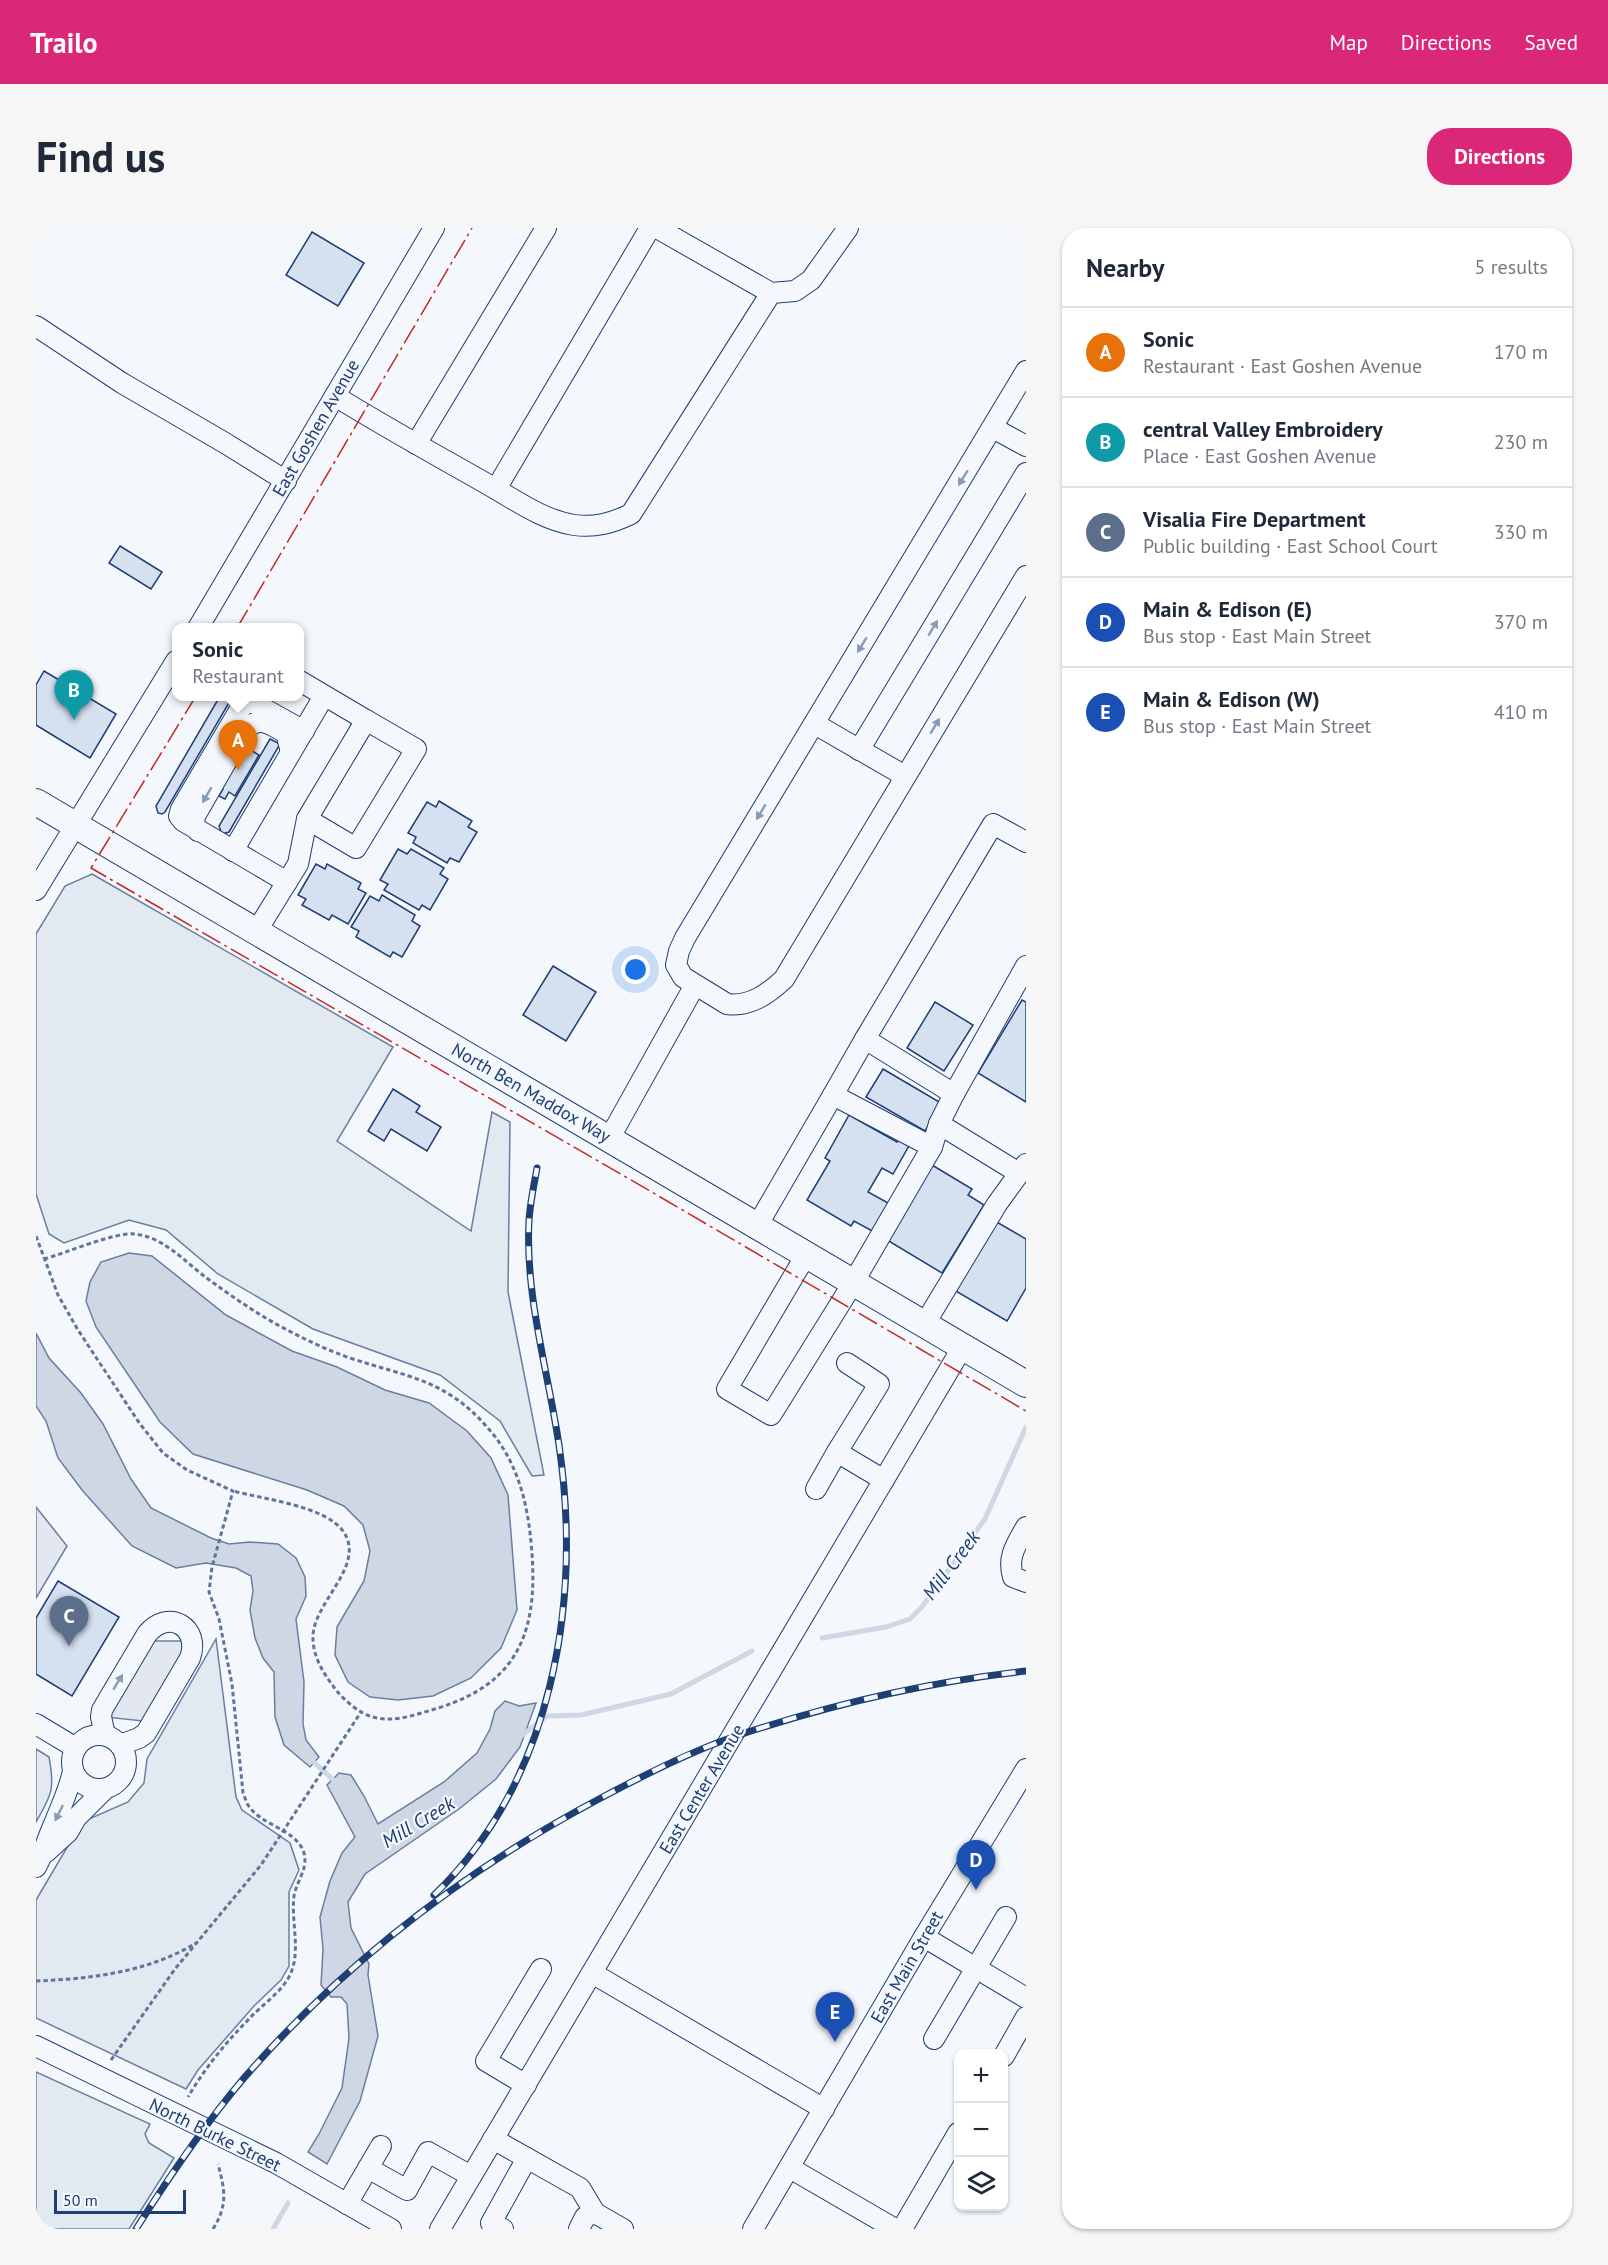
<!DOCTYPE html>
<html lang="en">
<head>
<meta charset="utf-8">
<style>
  body { margin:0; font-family:"PT Sans",sans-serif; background:#f6f6f7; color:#1f2937 }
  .controls { position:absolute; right:18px; bottom:18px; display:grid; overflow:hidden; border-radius:12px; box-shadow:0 2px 4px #0004 }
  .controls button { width:54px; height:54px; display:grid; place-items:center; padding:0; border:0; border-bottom:2px solid #e0e1e3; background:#fff; color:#1f2937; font:30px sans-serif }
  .scale { position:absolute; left:18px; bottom:15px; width:132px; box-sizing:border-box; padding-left:6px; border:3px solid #1d3f73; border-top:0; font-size:16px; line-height:21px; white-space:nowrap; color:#1d3f73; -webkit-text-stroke:4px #f4f7fb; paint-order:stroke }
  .you { position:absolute; left:600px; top:742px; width:21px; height:21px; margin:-15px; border:4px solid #fff; border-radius:50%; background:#1a73e8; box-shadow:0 0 0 9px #1a73e833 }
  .badge { display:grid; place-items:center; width:39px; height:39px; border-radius:50%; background:#db2777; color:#fff; font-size:20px; font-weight:700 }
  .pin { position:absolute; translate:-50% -50px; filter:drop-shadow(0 2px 3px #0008) }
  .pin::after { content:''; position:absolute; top:32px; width:21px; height:18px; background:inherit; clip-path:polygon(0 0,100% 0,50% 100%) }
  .popup { position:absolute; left:136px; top:395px; width:132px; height:78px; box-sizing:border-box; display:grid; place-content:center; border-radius:12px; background:#fff; filter:drop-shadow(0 2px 4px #0005); font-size:20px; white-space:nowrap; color:#747a83 }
  .popup b { font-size:22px; color:#1f2937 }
  .popup::after { content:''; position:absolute; left:50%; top:100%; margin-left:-12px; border:12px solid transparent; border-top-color:#fff }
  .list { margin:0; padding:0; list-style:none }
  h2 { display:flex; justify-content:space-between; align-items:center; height:78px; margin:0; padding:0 24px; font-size:26px }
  h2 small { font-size:20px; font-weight:400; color:#747a83 }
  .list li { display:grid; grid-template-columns:39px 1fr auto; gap:18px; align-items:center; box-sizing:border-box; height:90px; padding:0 24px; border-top:2px solid #e0e1e3 }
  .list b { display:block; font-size:22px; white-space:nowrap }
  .list p { margin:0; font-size:20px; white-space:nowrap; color:#747a83 }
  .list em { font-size:20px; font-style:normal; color:#747a83 }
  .icon { flex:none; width:33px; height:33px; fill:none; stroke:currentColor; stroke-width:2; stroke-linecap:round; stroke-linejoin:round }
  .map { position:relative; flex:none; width:990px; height:2001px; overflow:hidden; border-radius:24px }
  header { display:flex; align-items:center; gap:36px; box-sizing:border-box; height:84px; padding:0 30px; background:#db2777; color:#fff }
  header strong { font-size:28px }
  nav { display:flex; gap:33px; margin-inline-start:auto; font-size:21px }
  .intro { display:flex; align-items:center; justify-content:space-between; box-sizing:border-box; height:144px; padding:0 36px }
  h1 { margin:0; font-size:42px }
  .button { padding:15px 27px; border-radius:24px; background:#db2777; color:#fff; font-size:21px; font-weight:700 }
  main { display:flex; gap:36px; padding:0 36px }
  aside { flex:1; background:#fff; border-radius:24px; box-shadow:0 2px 4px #0004 }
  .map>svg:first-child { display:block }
</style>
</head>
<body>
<header>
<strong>Trailo</strong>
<nav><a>Map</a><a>Directions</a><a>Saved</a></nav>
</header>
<div class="intro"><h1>Find us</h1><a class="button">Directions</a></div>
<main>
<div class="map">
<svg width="990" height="2001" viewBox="0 0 990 2001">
  <rect width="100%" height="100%" fill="#f4f7fb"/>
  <g fill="#e3e9f0" stroke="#687fa3" stroke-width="1.5">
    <polygon points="56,646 357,819 301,913 435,1003 456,884 474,894 472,1064 508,1247 496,1248 464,1193 404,1147 277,1101 182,1046 130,1002 93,992 28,1015 13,1006 0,966 0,706 29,658"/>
    <polygon points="180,1411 200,1569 206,1582 254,1615 263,1642 253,1664 253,1738 245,1752 218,1778 162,1842 150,1861 0,1790 0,1672 46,1594 92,1574 108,1555 111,1531"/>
    <path d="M0,1521L13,1529C19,1561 16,1566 0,1594Z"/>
    <polygon points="0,1844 114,1896 109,1906 113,1915 138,1930 93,2001 0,2001"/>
  </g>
  <g fill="#e3e8f0" stroke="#687fa3" stroke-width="1.5">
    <polygon points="0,1279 31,1318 0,1370"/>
    <polygon points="116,1413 154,1413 107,1493 69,1489"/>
  </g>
  <g fill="#cfd7e4" stroke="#687fa3" stroke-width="1.5">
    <polygon points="93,1025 116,1028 190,1087 256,1123 301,1139 349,1162 393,1175 431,1203 455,1230 472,1267 481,1382 465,1420 435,1450 397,1468 362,1472 334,1469 312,1454 299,1427 301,1399 328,1353 334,1323 327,1297 308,1278 271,1262 157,1226 124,1194 60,1099 50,1073 54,1054 65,1034"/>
    <polygon points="0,1105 13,1130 45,1165 67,1196 95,1251 115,1280 175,1310 193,1316 214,1314 242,1316 260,1330 269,1349 270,1368 260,1391 268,1454 267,1496 270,1512 283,1529 274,1539 248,1517 239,1489 238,1444 227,1430 219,1410 214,1382 217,1363 215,1348 200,1340 170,1335 140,1340 96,1318 46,1262 22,1230 10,1193 0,1178"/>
    <polygon points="469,1473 483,1478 500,1475 484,1519 460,1551 423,1581 329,1646 312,1674 315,1700 333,1736 332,1747 342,1808 324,1873 291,1936 272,1924 283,1906 306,1860 313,1810 311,1776 305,1769 295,1769 285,1757 287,1721 284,1689 294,1653 306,1625 319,1609 291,1557 303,1545 315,1547 328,1568 342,1596 408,1554 441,1525 454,1501 459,1483"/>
  </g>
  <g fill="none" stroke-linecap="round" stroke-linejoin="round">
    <g stroke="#cfd7e4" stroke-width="5">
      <polyline points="786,1410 850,1399 874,1391 886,1379 949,1291 990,1199"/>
      <polyline points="485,1508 511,1488 545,1487 635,1466 716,1423"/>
      <polyline points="273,1530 302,1556"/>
      <polyline points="237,2001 252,1975"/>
    </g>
  </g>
  <g fill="#d5e0f0" stroke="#1d3f73" stroke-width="1.5">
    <polygon points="276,4 328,35 302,78 250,47"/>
    <polygon points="84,318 126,344 115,361 73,335"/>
    <polygon points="8,443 80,486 54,530 0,497 0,457"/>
    <polygon points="184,468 194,473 129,584 126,586 122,585 120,578"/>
    <polygon points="234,511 244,516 193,604 186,606 183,598"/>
    <polygon points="206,517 223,527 199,568 193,564 189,571 183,568 187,561 182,558"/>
    <polygon points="403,573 436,593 432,599 441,604 423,634 414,630 411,635 377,615 380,609 372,605 391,574 400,579"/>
    <polygon points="362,621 371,626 375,621 408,640 404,646 412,651 394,682 386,677 383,682 348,662 352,656 344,652"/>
    <polygon points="280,636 289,641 291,636 325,655 322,661 330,665 312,696 296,687 293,692 266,677 270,671 262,667"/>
    <polygon points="346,667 379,687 376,693 384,698 366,729 357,724 354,729 320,709 323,703 315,699 334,668 343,673"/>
    <polygon points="517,738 560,764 530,813 487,787"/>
    <polygon points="986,772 990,774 990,874 942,845"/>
    <polygon points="899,774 937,797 908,843 871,820"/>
    <polygon points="847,841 905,875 889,903 830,869"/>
    <polygon points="357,861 384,878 380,884 405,899 391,923 355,901 348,913 332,903"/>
    <polygon points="813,887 861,914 864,910 874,916 857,946 846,940 832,964 854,976 838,1004 818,993 815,998 771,972 794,933 789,930"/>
    <polygon points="896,937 936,961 932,967 948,977 906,1045 851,1012"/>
    <polygon points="959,993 990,1011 990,1060 971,1093 918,1062"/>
    <polygon points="22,1353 83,1389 36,1468 0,1446 0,1390"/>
  </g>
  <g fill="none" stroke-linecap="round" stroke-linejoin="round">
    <defs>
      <g id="minor">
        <polyline points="621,0 735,65 759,63 775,52 812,0"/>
        <polyline points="0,98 86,155 189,215 250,253"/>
        <path d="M990,143L649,710L643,723L640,737L647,749L691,776C714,779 732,766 748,751L990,348"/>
        <path d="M299,168C349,199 400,227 451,256C478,271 506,292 538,297C559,300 576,295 595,286L735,65"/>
        <polyline points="957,200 990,218"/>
        <polyline points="380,216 510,0"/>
        <polyline points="460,261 614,0"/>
        <polyline points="162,400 398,0"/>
        <polyline points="779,496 869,548"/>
        <polyline points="823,522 990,245"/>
        <polyline points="271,591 320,620 380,521 330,492"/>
        <path d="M162,603L158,596L159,588L209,501C225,487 234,497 250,505L255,524"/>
        <polyline points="197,623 288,468"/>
        <polyline points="251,654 147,593 143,588 145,581 204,481 210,475 218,475 268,503"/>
        <polyline points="0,662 140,433"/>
        <polyline points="220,704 262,636 271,591 330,492 264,453"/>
        <polyline points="829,811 957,596 990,614"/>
        <polyline points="797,867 829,811 918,866"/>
        <polyline points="903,896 983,945"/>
        <polyline points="573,911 659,757"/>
        <polyline points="721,998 797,867 896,919"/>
        <polyline points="770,1027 691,1161 735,1187 817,1055 896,919 903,896 918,866 990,738"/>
        <polyline points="888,1097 961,976 990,936"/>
        <polyline points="811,1135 843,1156 801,1224 848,1252"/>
        <polyline points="780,1261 801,1224"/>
        <path d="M990,1299C980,1317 971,1329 977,1349L990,1354"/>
        <polyline points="0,1496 40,1520"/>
        <circle cx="63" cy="1534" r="27"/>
        <path d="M69,1507L65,1489L66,1482L111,1406C132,1380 165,1399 154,1430L110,1505L103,1510L84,1517"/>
        <polyline points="10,1624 32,1604 40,1590 68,1562"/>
        <path d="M0,1639C8,1625 11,1611 18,1596C25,1578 33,1562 37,1543"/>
        <polyline points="888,1709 990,1770"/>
        <polyline points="556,1745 788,1881"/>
        <polyline points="898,1811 970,1689"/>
        <polyline points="0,1818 240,1935 355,2001"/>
        <polyline points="968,1828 990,1789"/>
        <polyline points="490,1857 450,1833 505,1741"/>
        <polyline points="457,1911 544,1960 559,1985"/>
        <polyline points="332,1940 371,1962 392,1924 435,1948"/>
        <polyline points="754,1940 859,2001"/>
        <polyline points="311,1976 345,1918"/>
        <polyline points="404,2001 926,1120"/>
        <polyline points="467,2001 455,1995 491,1930"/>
        <polyline points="543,2001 549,1989 559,1985 587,2001"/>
        <polyline points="717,2001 888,1709 990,1541"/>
        <polyline points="866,2001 922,1905"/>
      </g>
      <polyline id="major" points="0,574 990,1156"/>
    </defs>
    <use href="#minor" stroke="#1d3f73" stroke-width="22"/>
    <use href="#major" stroke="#1d3f73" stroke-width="28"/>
    <g stroke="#5e769c" stroke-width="3" stroke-dasharray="4.5 3" stroke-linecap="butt">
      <path d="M0,1008L22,1067L42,1102L104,1196L127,1225L151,1242L197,1263L176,1339L173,1364L183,1391L196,1456L207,1565C209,1569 210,1574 212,1577C225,1597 255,1600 266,1620C275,1638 261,1651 258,1668C255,1692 264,1719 256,1742C250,1761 227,1776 214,1790C190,1814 169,1840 152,1869"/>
      <path d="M8,1031C30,1025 79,1004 98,1006C127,1008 150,1035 172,1051C194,1067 217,1083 240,1096C264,1109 288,1121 314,1130C371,1149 409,1151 451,1199C480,1231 491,1271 495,1314C503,1395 488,1454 402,1480C382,1486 361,1494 341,1490C325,1487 310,1474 300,1462C289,1447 278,1432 277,1412C274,1376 332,1338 307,1303C289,1278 227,1271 197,1263"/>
      <path d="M0,1753C54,1751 113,1744 160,1715"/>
      <polyline points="75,1832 139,1741 225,1637 325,1484"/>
      <path d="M177,2001C192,1977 189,1962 182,1936"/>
    </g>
    <use href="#minor" stroke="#f4f7fb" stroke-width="20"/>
    <use href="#major" stroke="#f4f7fb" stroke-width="26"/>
    <defs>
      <g id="rail">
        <path d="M398,1667C517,1553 546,1374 523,1217C512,1143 489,1068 493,993C494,975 498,957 501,940"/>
        <path d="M100,2001C133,1949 168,1897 208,1850C308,1735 429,1642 563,1571C606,1548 651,1525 697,1509C792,1477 891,1454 990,1443"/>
      </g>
    </defs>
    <use href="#rail" stroke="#1d3f73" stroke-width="7"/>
    <use href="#rail" stroke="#f4f7fb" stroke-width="4.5" stroke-dasharray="14" stroke-linecap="butt"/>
    <g stroke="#c62828" stroke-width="1.5" stroke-dasharray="21 4.5 3 4.5" stroke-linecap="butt">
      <polyline points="201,400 436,0"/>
      <polyline points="160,468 55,640 614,963 990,1183"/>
    </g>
  </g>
  <defs><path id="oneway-solid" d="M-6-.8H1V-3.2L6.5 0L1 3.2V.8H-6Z" transform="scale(1.5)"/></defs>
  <g fill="#889bb7">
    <use href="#oneway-solid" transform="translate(927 250) rotate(121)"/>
    <use href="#oneway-solid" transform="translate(897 400) rotate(-59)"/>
    <use href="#oneway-solid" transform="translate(826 417) rotate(121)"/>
    <use href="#oneway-solid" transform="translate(899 498) rotate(-59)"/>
    <use href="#oneway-solid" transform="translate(171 567) rotate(120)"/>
    <use href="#oneway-solid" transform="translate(725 584) rotate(121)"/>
    <use href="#oneway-solid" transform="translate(82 1454) rotate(-59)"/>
    <use href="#oneway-solid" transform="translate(23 1585) rotate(116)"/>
  </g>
  <g text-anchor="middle" stroke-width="4.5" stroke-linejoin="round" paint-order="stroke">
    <g font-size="18" fill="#1d3f73" stroke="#f4f7fb">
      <text transform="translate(280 200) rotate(-60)" y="6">East Goshen Avenue</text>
      <text transform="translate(495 865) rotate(30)" y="6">North Ben Maddox Way</text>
      <text transform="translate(666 1561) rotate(-59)" y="6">East Center Avenue</text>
      <text transform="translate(871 1739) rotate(-60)" y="6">East Main Street</text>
      <text transform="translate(179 1907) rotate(26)" y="6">North Burke Street</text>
    </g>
    <g font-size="20" font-style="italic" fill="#1d3f73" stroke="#f4f7fb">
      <text transform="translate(915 1337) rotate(-53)" y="7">Mill Creek</text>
      <text transform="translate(382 1594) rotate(-31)" y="7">Mill Creek</text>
    </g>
  </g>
</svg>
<div class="controls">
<button>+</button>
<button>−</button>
<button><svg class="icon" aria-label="layers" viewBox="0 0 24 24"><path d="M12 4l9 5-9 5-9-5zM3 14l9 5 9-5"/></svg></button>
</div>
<div class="scale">50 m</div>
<div class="you"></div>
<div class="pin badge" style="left:202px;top:542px;background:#e8710a">A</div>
<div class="popup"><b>Sonic</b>Restaurant</div>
<div class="pin badge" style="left:38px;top:492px;background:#0f9aa8">B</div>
<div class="pin badge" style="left:33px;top:1418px;background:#5c6f8a">C</div>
<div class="pin badge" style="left:940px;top:1662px;background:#1a4fb4">D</div>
<div class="pin badge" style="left:799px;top:1814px;background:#1a4fb4">E</div>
</div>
<aside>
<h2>Nearby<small>5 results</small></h2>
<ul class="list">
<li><span class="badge" style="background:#e8710a">A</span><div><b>Sonic</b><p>Restaurant · East Goshen Avenue</p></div><em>170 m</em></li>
<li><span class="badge" style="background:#0f9aa8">B</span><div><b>central Valley Embroidery</b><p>Place · East Goshen Avenue</p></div><em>230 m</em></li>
<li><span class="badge" style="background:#5c6f8a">C</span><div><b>Visalia Fire Department</b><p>Public building · East School Court</p></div><em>330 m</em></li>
<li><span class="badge" style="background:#1a4fb4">D</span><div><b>Main &amp; Edison (E)</b><p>Bus stop · East Main Street</p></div><em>370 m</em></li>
<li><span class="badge" style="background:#1a4fb4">E</span><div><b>Main &amp; Edison (W)</b><p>Bus stop · East Main Street</p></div><em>410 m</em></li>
</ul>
</aside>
</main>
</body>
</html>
